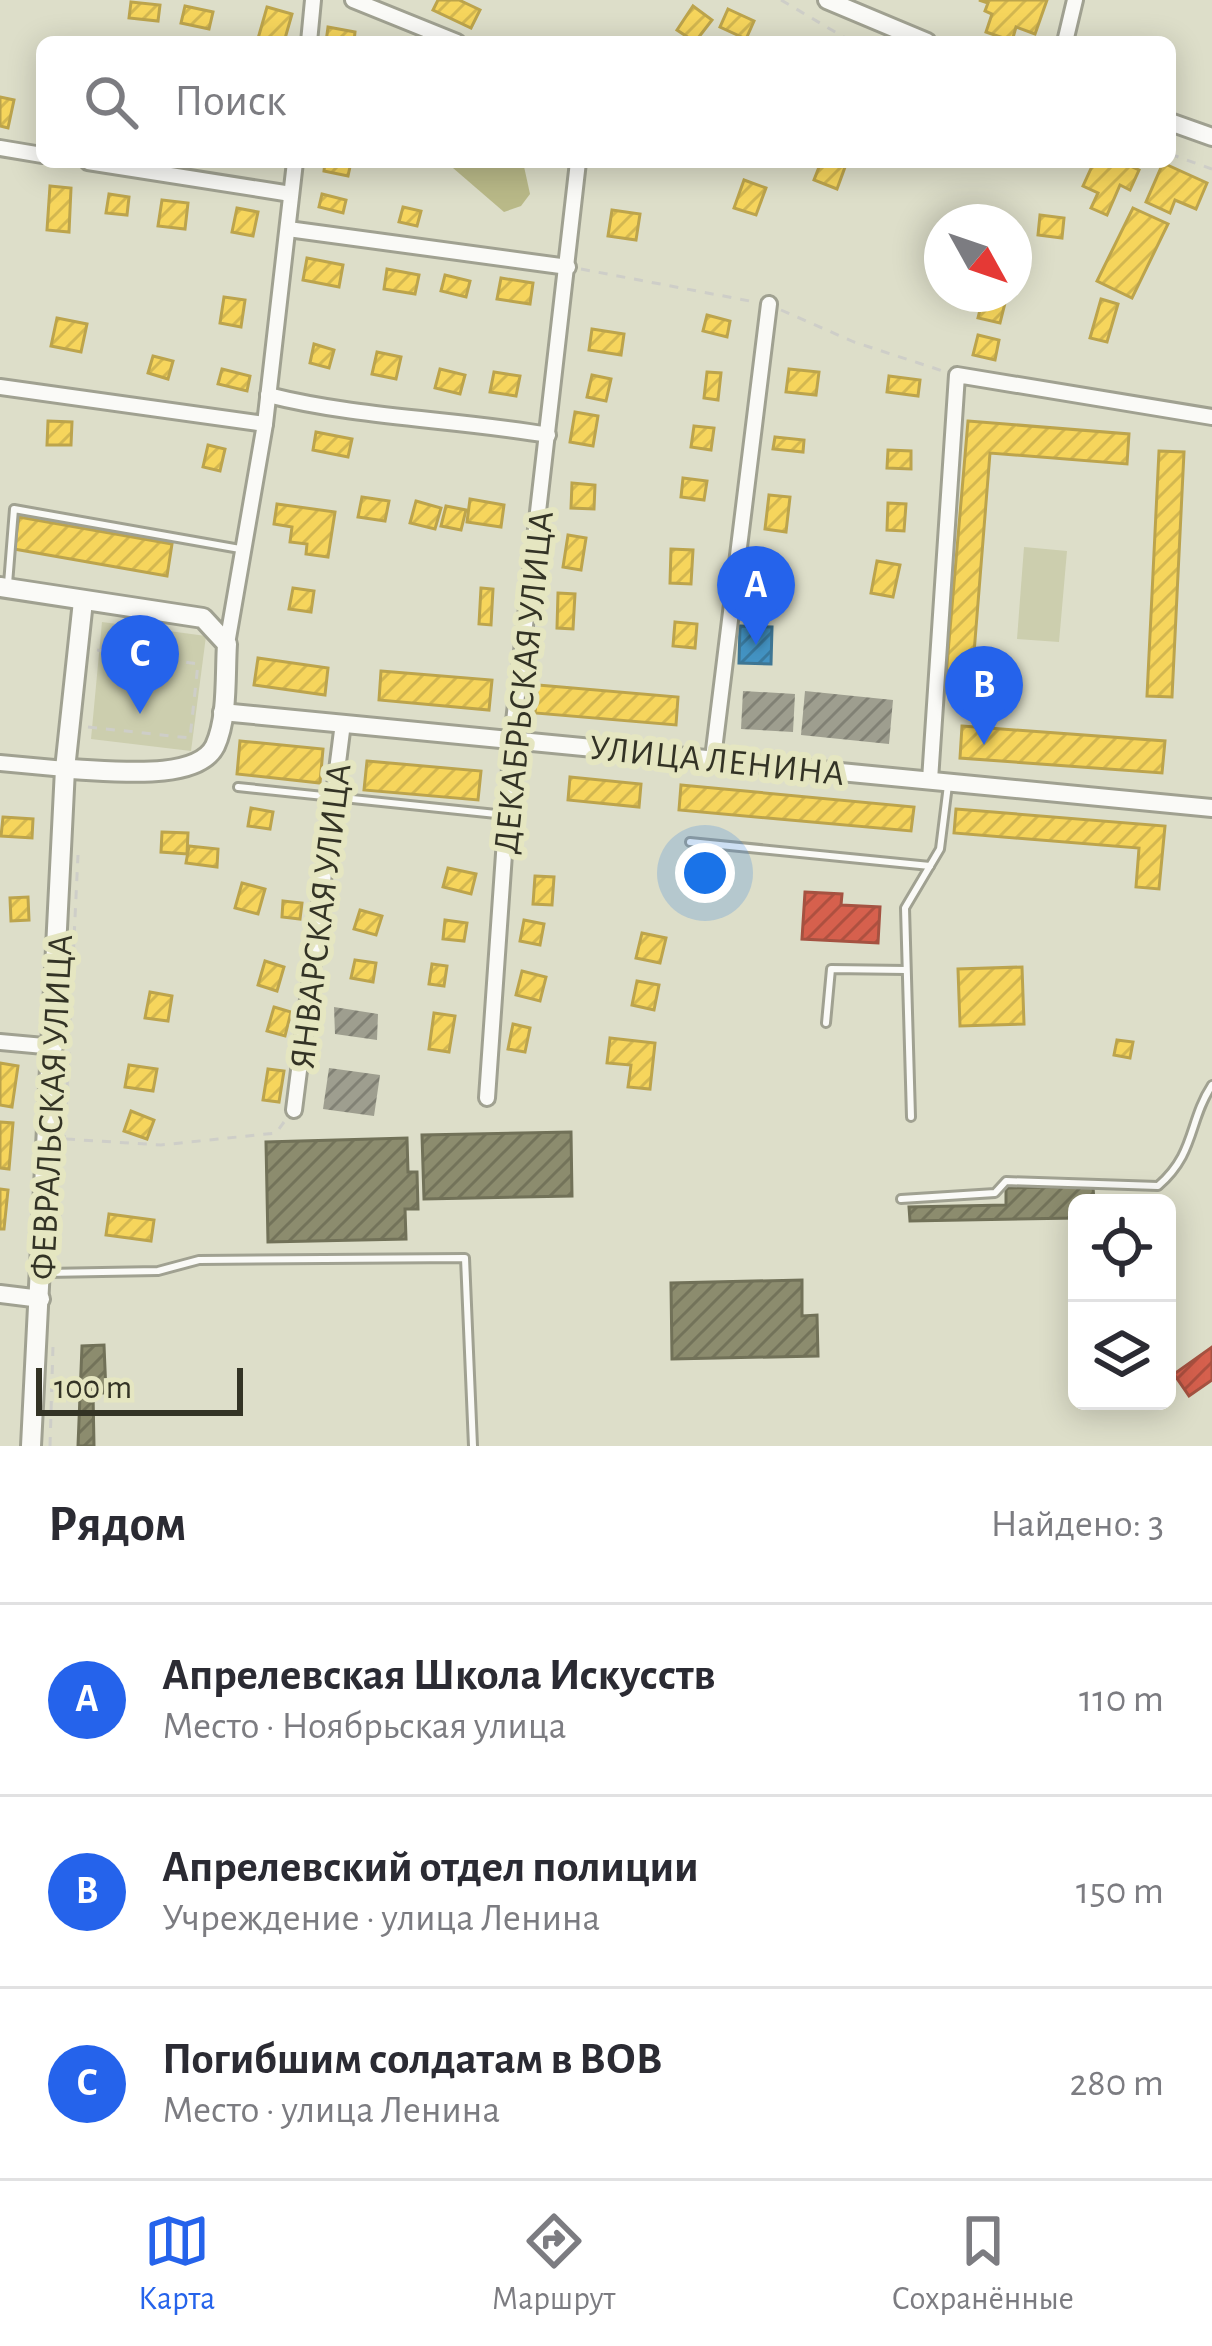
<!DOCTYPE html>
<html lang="ru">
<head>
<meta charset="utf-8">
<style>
  body { margin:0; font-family:"Alegreya Sans",sans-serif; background:#f2f2f3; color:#2b2b33 }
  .controls { position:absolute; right:36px; bottom:36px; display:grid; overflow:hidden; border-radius:18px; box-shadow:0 6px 30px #0003 }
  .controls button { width:108px; height:108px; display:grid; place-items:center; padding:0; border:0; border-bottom:3px solid #e1e1e2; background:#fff; color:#2b2b33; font:60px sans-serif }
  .compass { position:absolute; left:924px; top:204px; width:108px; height:108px; border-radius:50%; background:#fff; box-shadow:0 6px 30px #0003; rotate:130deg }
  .scale { position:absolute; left:36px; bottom:30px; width:207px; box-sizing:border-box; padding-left:12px; border:6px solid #333325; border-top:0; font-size:33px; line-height:42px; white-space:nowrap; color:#333325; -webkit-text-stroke:9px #e5e6c1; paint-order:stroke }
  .you { position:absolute; left:705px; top:873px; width:42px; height:42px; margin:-30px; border:9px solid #fff; border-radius:50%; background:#1a73e8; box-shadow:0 0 0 18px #1a73e833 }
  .badge { display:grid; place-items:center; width:78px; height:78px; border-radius:50%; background:#2563eb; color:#fff; font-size:39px; font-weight:700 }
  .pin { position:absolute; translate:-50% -99px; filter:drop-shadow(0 3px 6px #0008) }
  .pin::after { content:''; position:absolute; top:63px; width:42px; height:36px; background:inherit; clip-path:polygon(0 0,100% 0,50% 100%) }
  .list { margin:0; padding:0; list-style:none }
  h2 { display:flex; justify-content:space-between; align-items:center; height:156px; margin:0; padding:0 48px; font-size:51px }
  h2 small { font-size:39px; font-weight:400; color:#7c7c81 }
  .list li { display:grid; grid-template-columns:78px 1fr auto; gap:36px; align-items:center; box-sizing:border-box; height:192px; padding:0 48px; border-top:3px solid #e1e1e2 }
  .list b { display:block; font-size:45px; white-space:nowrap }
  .list p { margin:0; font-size:39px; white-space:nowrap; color:#7c7c81 }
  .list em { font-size:39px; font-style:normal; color:#7c7c81 }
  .icon { flex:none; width:66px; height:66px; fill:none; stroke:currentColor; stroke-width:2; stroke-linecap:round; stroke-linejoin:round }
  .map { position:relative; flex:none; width:1212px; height:1446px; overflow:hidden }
  .search { position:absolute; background:#fff; box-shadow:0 6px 30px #0003; left:36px; right:36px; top:36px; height:132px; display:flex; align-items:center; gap:30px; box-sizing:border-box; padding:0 42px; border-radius:18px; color:#7c7c81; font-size:45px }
  .sheet { height:732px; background:#fff }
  nav { display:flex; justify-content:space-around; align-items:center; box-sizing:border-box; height:168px; border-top:3px solid #e1e1e2; background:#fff; font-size:33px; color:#7c7c81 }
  nav a { display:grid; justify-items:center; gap:6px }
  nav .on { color:#2563eb }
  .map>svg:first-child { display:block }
</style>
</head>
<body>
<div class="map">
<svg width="1212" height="1446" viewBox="0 0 1212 1446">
  <defs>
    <pattern id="homes-hatch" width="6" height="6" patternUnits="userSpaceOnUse" patternTransform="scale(3)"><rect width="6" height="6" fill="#f6d55c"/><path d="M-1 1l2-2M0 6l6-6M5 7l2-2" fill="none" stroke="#d3b750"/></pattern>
    <pattern id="shops-hatch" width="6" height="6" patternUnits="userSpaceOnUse" patternTransform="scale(3)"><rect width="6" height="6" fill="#d6604d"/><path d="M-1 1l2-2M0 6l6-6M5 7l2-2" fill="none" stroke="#ae5040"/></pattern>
    <pattern id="schools-hatch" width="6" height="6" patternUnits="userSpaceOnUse" patternTransform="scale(3)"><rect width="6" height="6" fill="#4393c3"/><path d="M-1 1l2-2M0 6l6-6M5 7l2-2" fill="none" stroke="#39799e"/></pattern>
    <pattern id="industry-hatch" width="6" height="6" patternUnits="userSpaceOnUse" patternTransform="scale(3)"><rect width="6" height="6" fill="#8c8c6e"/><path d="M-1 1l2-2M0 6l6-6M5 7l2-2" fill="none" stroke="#73735a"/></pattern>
    <pattern id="building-hatch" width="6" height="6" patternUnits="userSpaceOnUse" patternTransform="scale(3)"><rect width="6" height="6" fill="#9e9e8f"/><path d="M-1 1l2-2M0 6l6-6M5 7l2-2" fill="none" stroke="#818175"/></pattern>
  </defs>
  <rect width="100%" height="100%" fill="#dddec9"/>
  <g fill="#ccceae">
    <polygon points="1024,547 1067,551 1059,642 1017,639"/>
    <polygon points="102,622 206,636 191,751 91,739"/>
  </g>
  <polygon fill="#b9b988" points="455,162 523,162 530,194 521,206 504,212 453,168"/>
  <g fill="url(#homes-hatch)" stroke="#bca44c" stroke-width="3">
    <polygon points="438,0 459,0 480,10 471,28 433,10"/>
    <polygon points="979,0 1047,0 1035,34 1016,27 1012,41 986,32 992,14 985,11 988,3"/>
    <polygon points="131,2 160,5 158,21 129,18"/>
    <polygon points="185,6 213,12 209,29 181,23"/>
    <polygon points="693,6 712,20 695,42 677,30"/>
    <polygon points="267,7 292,14 284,42 257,42"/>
    <polygon points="728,9 754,21 746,39 720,27"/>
    <polygon points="328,27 355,32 354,42 326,42"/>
    <polygon points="0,97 14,100 8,128 0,126"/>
    <polygon points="325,162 351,162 348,176 324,171"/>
    <polygon points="821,162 845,167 837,189 814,180"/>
    <polygon points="1094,162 1121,162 1139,170 1130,190 1120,185 1107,215 1091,208 1098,193 1083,186"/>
    <polygon points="1163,163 1207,183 1196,209 1175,200 1170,213 1146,202"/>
    <polygon points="744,180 766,188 756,215 734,208"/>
    <polygon points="50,186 71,188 69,232 47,230"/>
    <polygon points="109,194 129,197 127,215 106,213"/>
    <polygon points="322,194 346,200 343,213 319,207"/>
    <polygon points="162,200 188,203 185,229 158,226"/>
    <polygon points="403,207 421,211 417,226 399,222"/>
    <polygon points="237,208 258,212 253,236 232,232"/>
    <polygon points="1133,208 1168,224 1132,298 1097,281"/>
    <polygon points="612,210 640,214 636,240 608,236"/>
    <polygon points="1040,215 1064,218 1062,238 1038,235"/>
    <polygon points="307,258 343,265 339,287 303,280"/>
    <polygon points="387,269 419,275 415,294 384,289"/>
    <polygon points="445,275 470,281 466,297 441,291"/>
    <polygon points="501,278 533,283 530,304 497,299"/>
    <polygon points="224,297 245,300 241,327 220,323"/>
    <polygon points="983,298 1005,303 1000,323 978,318"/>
    <polygon points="1101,299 1118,304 1107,342 1090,338"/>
    <polygon points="707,315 730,321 727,337 703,331"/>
    <polygon points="57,318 87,324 81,352 51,346"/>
    <polygon points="592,329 624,334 621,355 589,350"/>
    <polygon points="978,335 999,340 995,360 973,355"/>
    <polygon points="314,344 334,350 329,368 310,363"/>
    <polygon points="377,352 401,357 396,379 372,374"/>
    <polygon points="153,356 173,361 168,379 148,373"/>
    <polygon points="222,369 250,376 247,391 218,384"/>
    <polygon points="440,369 465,375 460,394 435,388"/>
    <polygon points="789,369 819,372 816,395 786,392"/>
    <polygon points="494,372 520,376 516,396 490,392"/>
    <polygon points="707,372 721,373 718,400 704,398"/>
    <polygon points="592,375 611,379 606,401 587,397"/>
    <polygon points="889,376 920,380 918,396 887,392"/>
    <polygon points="575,412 598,416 593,446 570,442"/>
    <polygon points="48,421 72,422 71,445 47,445"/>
    <polygon points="968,421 1129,434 1127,464 990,453 972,678 946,676"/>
    <polygon points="694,426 714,428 711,450 691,447"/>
    <polygon points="316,432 352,439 348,457 313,450"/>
    <polygon points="775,437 804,440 803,452 773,449"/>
    <polygon points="208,445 225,449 220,471 203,467"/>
    <polygon points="888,450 911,451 911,469 887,468"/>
    <polygon points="1159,451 1184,452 1172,697 1147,696"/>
    <polygon points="683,478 707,481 704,500 681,497"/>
    <polygon points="572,483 595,485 594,509 571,508"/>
    <polygon points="769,495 790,497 786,532 765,529"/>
    <polygon points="362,497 389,501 385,521 358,517"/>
    <polygon points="470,499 504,505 501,527 467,522"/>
    <polygon points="416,501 441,508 435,529 410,523"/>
    <polygon points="888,503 906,504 904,531 887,530"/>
    <polygon points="277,504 335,512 328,557 306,554 307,544 290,542 292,527 274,524"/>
    <polygon points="446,506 466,510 461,530 441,526"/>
    <polygon points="19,517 172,544 167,576 14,549"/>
    <polygon points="568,535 586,538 581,570 563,567"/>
    <polygon points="671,549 693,550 691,584 670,583"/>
    <polygon points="763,559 782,560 781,582 762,581"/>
    <polygon points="877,561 900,565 893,597 871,593"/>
    <polygon points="293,588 314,591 311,612 289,609"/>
    <polygon points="481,588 493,589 491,625 479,624"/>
    <polygon points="558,593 575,594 573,629 557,628"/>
    <polygon points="675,622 697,624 695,648 673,646"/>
    <polygon points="258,658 328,668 325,695 254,685"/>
    <polygon points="381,671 492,680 489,710 379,700"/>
    <polygon points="538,685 678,697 676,725 535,713"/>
    <polygon points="962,726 1165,741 1162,773 960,758"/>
    <polygon points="240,741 323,749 320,783 237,774"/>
    <polygon points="367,761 481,771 478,800 364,790"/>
    <polygon points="570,777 641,784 639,807 568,800"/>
    <polygon points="681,785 914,807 911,831 679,810"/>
    <polygon points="251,808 273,812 270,829 248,826"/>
    <polygon points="956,809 1165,826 1159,889 1136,887 1139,848 954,833"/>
    <polygon points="3,817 33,819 32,838 1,836"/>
    <polygon points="162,832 188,833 187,854 161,852"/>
    <polygon points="189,846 218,849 217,867 186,863"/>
    <polygon points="448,868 476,874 471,894 443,887"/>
    <polygon points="535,876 554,877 552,905 533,904"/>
    <polygon points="242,883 265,889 258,914 235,908"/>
    <polygon points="28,897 29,920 11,921 10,898"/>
    <polygon points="283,901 302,903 300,919 282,917"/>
    <polygon points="360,910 382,916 376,935 354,929"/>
    <polygon points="445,920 467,923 464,941 443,939"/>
    <polygon points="524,920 544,924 540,945 520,941"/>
    <polygon points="642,933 666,938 660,963 636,958"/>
    <polygon points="355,960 376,963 373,982 351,978"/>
    <polygon points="265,961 284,967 277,991 258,985"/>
    <polygon points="432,964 447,966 444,986 429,984"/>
    <polygon points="1022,967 1024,1024 960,1026 958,969"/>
    <polygon points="522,971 546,977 540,1001 516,995"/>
    <polygon points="637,981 659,985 654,1010 632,1005"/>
    <polygon points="150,992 172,996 168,1021 145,1018"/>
    <polygon points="274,1007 291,1012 285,1036 267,1031"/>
    <polygon points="434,1013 455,1016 449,1052 429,1049"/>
    <polygon points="513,1024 530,1028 525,1052 508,1049"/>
    <polygon points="610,1038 655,1043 650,1089 628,1087 631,1065 607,1063"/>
    <polygon points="1117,1040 1133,1042 1130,1058 1114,1055"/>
    <polygon points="0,1063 18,1066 12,1107 0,1105"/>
    <polygon points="129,1065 157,1069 153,1091 125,1087"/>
    <polygon points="268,1069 284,1071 279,1102 263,1100"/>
    <polygon points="131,1111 154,1120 147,1139 124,1131"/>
    <polygon points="0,1122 13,1123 9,1169 0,1168"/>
    <polygon points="0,1189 8,1190 4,1229 0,1229"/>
    <polygon points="109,1214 154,1220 151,1241 106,1235"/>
  </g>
  <g fill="url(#shops-hatch)" stroke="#a55241" stroke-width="3">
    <polygon points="805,892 842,894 841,905 880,907 878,943 802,939"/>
    <polygon points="1212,1347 1212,1380 1189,1396 1174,1374"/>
  </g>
  <polygon fill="url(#schools-hatch)" stroke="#3e7694" stroke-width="3" points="740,626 772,627 771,664 739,663"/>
  <g fill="url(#industry-hatch)" stroke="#717158" stroke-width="3">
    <polygon points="571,1132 572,1196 424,1199 422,1135"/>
    <polygon points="407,1138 408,1172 417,1172 418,1209 405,1209 406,1239 268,1242 266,1142"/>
    <polygon points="1093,1186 1094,1203 1077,1203 1077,1218 910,1221 909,1207 1006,1205 1006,1188"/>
    <polygon points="802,1280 802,1316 817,1315 818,1356 672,1359 671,1283"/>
    <polygon points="104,1345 106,1393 93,1393 94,1446 78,1446 82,1346"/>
  </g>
  <g fill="url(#building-hatch)">
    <polygon points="743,691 795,694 793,732 741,729"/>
    <polygon points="805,691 893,700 889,744 801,735"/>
    <polygon points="334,1007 378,1014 377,1040 335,1034"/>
    <polygon points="329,1068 380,1075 374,1116 323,1109"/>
  </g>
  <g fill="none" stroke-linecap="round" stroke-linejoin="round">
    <defs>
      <g id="service">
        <polyline points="8,584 14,509 240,549"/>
        <polyline points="238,787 506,815"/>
        <polyline points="690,842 930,866"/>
        <polyline points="826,1023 831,969 906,970"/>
        <polyline points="911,1117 905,908 940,849 948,785"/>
        <path d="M901,1199L995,1193L1006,1181L1158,1186C1196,1153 1188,1122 1212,1085"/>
        <polyline points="46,1273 158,1271 199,1260 465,1258 473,1446"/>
      </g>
      <g id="minor">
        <polyline points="353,0 457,42"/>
        <polyline points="309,42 313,0"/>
        <polyline points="1065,42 1075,0"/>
        <polyline points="0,148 42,155"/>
        <polyline points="88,162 291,194"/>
        <polyline points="288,229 568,267"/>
        <polyline points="0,387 265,424"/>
        <path d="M268,395C359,418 455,419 548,435"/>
        <polyline points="227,644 265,424 295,162"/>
        <polyline points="713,758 769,304"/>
        <polyline points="0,763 65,769"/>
        <polyline points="930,780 957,375 1212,417"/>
        <polyline points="0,1042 55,1047"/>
        <polyline points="487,1098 512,739 578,162"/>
        <polyline points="294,1110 343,723"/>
      </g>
      <g id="tertiary">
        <polyline points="827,0 927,42"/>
        <polyline points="1170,122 1212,137"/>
        <polyline points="222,712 1212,808"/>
        <polyline points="0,1294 41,1299"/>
      </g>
      <g id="secondary">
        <path d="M0,587L203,618L227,644C225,675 228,718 215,746C196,784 101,769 65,769"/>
        <polyline points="31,1446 65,769 83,601"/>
      </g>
    </defs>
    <use href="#service" stroke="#a0a191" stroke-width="12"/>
    <use href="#minor" stroke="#a0a191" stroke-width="20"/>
    <use href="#tertiary" stroke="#a0a191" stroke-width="22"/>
    <use href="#secondary" stroke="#a0a191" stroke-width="24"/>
    <g stroke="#cecec8" stroke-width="3" stroke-dasharray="9 9" stroke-linecap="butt">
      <polyline points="781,0 852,42"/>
      <polyline points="1170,154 1212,169"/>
      <polyline points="581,269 755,302"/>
      <polyline points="781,310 854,342 946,372"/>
      <polyline points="88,727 190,738 198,664 97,650"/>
      <polyline points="69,1043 78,855"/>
      <polyline points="66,1139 161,1145 276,1133 284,1122"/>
      <polyline points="60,1216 69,1052"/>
      <polyline points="50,1446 53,1346"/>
    </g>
    <use href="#service" stroke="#fafaf7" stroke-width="6"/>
    <use href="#minor" stroke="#fafaf7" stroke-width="14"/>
    <use href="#tertiary" stroke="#fafaf7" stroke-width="16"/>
    <use href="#secondary" stroke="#fafaf7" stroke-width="18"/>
  </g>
  <g text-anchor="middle" stroke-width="12" stroke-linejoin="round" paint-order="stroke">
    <g font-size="36" fill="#333325" stroke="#e5e6c1">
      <text transform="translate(522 682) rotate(-84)" y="13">ДЕКАБРЬСКАЯ УЛИЦА</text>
      <text transform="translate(717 759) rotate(6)" y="13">УЛИЦА ЛЕНИНА</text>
      <text transform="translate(319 916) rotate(-83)" y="13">ЯНВАРСКАЯ УЛИЦА</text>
      <text transform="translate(50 1107) rotate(-87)" y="13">ФЕВРАЛЬСКАЯ УЛИЦА</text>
    </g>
  </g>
</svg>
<div class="controls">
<button><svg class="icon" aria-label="locate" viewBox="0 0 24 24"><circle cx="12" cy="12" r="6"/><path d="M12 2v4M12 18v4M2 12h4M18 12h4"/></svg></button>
<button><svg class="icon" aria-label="layers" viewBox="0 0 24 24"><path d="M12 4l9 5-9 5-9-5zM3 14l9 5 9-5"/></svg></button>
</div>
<svg class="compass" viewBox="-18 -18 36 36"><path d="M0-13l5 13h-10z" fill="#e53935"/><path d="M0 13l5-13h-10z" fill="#7c7c81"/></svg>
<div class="scale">100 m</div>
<div class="you"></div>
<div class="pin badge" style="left:756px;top:645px">A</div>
<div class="pin badge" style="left:984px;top:745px">B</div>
<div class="pin badge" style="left:140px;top:714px">C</div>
<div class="search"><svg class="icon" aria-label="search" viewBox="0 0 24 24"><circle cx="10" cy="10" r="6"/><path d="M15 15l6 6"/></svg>Поиск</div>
</div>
<section class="sheet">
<h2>Рядом<small>Найдено: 3</small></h2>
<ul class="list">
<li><span class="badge">A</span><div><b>Апрелевская Школа Искусств</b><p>Место · Ноябрьская улица</p></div><em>110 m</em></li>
<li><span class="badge">B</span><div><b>Апрелевский отдел полиции</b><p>Учреждение · улица Ленина</p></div><em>150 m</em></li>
<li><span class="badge">C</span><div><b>Погибшим солдатам в ВОВ</b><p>Место · улица Ленина</p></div><em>280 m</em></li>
</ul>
</section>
<nav>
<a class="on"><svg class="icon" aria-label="map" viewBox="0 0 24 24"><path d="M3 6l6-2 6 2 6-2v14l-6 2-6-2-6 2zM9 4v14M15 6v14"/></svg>Карта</a>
<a><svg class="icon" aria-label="directions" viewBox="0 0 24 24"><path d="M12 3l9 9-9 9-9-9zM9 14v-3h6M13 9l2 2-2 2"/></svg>Маршрут</a>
<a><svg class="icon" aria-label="saved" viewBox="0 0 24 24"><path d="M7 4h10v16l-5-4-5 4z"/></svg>Сохранённые</a>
</nav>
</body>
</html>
